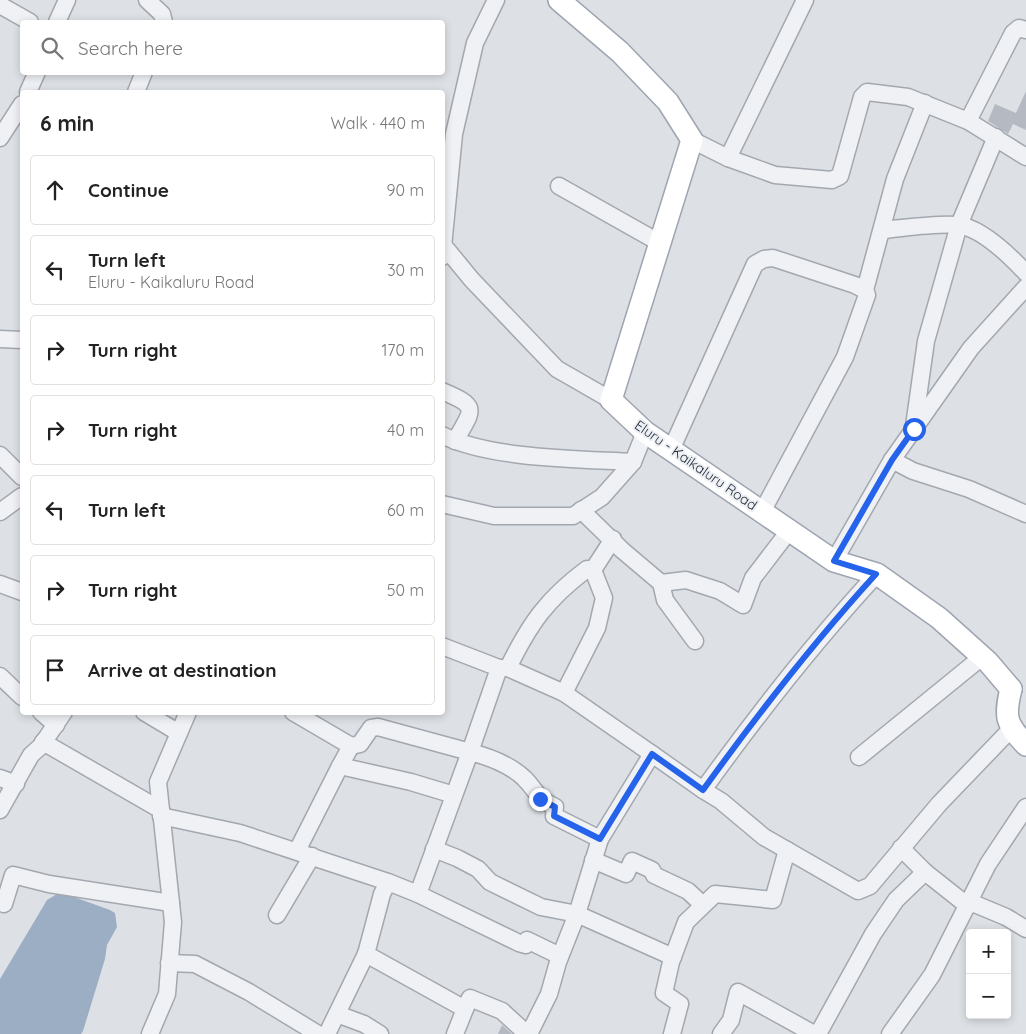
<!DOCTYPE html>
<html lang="en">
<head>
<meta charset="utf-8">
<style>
  body { margin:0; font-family:Quicksand,sans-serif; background:#f6f6f6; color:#222 }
  .controls { position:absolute; right:15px; bottom:15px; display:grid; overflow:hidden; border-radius:5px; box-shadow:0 2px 8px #0003 }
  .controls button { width:45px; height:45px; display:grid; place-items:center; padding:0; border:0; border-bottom:1px solid #e0e0e0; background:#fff; color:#222; font:25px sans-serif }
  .stop { position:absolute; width:15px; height:15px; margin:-11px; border:4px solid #2563eb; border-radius:50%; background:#fff }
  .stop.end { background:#2563eb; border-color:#fff; box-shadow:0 1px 5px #0008 }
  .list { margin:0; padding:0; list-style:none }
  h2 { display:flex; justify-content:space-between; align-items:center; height:65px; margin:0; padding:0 20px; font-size:21px }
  h2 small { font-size:16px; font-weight:400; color:#767676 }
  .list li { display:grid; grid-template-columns:32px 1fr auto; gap:15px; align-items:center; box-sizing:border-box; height:70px; margin:0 10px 10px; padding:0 10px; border:1px solid #e0e0e0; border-radius:5px }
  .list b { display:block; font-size:19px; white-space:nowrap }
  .list p { margin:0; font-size:16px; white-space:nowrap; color:#767676 }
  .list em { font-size:16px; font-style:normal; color:#767676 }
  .icon { flex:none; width:28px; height:28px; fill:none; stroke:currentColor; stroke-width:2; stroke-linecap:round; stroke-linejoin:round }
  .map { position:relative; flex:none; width:1026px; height:1034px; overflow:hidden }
  .search { position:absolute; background:#fff; box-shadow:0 2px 8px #0003; left:20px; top:20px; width:425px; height:55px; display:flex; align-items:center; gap:12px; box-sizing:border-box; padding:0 18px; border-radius:5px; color:#767676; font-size:19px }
  .panel { position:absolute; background:#fff; box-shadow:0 2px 8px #0003; left:20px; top:90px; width:425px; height:625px; border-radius:5px }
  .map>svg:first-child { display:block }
</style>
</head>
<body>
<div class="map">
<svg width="1026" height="1034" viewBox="0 0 1026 1034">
  <rect width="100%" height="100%" fill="#dde1e6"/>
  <polygon fill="#9baec3" points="63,893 110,910 115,913 117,927 107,945 105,959 83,1031 81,1034 0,1034 0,979 47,900 57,894"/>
  <g fill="#b5bac2">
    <polygon points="1026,91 1026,130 1013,124 1008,134 988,121 995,104 1016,113"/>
    <polygon points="502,1025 512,1034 498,1034"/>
  </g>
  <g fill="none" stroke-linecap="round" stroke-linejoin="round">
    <defs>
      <g id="minor">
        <polyline points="147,0 162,14 164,22"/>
        <polyline points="805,0 728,158 775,175 832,180 840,176 862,97 867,92 908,97 968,121 1026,157"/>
        <polyline points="0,5 30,22"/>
        <polyline points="57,22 67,0"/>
        <polyline points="28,92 37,72"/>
        <polyline points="136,92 144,72"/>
        <polyline points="968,121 1013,33 1019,28 1026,30"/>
        <polyline points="0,138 22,104"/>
        <polyline points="692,140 728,158"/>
        <polyline points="559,186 660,243"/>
        <path d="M882,230C904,228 937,223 958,225C982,228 1011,257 1026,273"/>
        <polyline points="444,246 472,280 557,369 611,400"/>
        <polyline points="442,257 454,134 475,43 496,0"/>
        <polyline points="865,290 895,179 925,103"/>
        <polyline points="0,339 22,340"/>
        <path d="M442,391C480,407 473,409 455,441"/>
        <polyline points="914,426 926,341 959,225 996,137"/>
        <path d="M442,435C490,459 578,459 633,462"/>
        <polyline points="671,450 755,264 764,259 773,258 855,285 865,290 867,295 845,357 762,512"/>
        <polyline points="0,455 22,477"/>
        <polyline points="892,460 913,471 969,489 1026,514"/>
        <polyline points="442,504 494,516 573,516 602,497 633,462 645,432"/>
        <polyline points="581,510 622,550 661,583 665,600 695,641"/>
        <polyline points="0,512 22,496"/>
        <polyline points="834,561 892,460 971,348 1026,287"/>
        <polyline points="593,570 613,539"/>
        <path d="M877,574C814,642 757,715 703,790L721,801L764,837L858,891L870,886L939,804L1011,729"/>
        <polyline points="661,583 686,580 720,591 743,605 753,578 789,531"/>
        <polyline points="0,584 22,592"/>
        <polyline points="442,646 499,668"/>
        <path d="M508,668C530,623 547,599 587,569L593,570L604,598L597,628L564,693"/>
        <polyline points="0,676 22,697"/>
        <polyline points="41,712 56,725"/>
        <polyline points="144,712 179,733"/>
        <polyline points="293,712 351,746 360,744 371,728 378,727 470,752 499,668 508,668 564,693 652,754"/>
        <polyline points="43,742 161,810"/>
        <polyline points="351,746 340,766 411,782 454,795"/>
        <polyline points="859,757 982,657"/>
        <polyline points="0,778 16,784"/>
        <polyline points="0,810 31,755 41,746 64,712"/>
        <polyline points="161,816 240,833 388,882"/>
        <polyline points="901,848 925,872"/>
        <polyline points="434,849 457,858 478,869 490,882 541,907 577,914 600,839 652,754 703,790"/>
        <polyline points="297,851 340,766"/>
        <polyline points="593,860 626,874 632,861 652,870 654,875 688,891 703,905"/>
        <polyline points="418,894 519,943 526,945 527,940 560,956"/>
        <polyline points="0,902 4,904 13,875 49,884 171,903"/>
        <polyline points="970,902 1006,917 1026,929"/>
        <polyline points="277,915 312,856"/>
        <polyline points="169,963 195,964 249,992 318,1034"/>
        <polyline points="337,1014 364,1024 380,1034"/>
        <polyline points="150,1034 167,994 173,922 158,782 188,712"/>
        <polyline points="327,1034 366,954"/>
        <polyline points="455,1034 465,1009"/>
        <path d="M527,1034L502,1011L470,998L465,1009L366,954L382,894L388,882L418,894L470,752C490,757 509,764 524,778C538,792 535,797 555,807L554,816L600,839"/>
        <polyline points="529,1034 549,994 558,962 577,914 673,957"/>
        <polyline points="672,1034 680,1004 664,993 671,962 686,922 715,894 773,900 787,850"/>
        <polyline points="721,1034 731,1020 738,992 814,1034"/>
        <polyline points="818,1034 873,934 896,900 925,872 968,906"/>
        <polyline points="890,1034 932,975 988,864 1026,807"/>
      </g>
      <g id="major">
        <polyline points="559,0 620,52 668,102 692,140 611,400 645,432 834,561 877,574 939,618 988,662 1011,689"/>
        <path d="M1011,689C1004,717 1006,724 1026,745"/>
      </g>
    </defs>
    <use href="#minor" stroke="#a3a8af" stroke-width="19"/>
    <use href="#major" stroke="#9ea5b1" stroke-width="24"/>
    <use href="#minor" stroke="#f0f1f5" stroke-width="16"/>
    <use href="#major" stroke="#fff" stroke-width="21"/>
  </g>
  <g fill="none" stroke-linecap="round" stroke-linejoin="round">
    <path stroke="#2563eb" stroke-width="6" d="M540,799L555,807L554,816L600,839L652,754L703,790C757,715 814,642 876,574L834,561L892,460L914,429"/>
  </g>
  <g text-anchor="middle" stroke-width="4" stroke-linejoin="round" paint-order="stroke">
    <g font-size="14" fill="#282f3b" stroke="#eceff4">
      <text transform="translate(696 465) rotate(35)" y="5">Eluru - Kaikaluru Road</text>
    </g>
  </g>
</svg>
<div class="controls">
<button>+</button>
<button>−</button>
</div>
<div class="stop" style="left:914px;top:429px"></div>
<div class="stop end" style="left:540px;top:799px"></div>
<div class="search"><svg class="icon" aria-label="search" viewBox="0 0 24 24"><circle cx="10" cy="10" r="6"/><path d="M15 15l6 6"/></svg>Search here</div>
<section class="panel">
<h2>6 min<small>Walk · 440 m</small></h2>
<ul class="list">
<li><svg class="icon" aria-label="ahead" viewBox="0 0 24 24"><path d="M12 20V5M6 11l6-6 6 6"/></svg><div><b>Continue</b></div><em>90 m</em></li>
<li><svg class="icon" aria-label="left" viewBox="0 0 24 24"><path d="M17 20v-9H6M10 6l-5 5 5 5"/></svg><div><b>Turn left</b><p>Eluru - Kaikaluru Road</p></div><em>30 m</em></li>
<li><svg class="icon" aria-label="right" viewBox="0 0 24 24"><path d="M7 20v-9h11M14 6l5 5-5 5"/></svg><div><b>Turn right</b></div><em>170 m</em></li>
<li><svg class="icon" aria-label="right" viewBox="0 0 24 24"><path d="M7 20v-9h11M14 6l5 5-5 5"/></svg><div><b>Turn right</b></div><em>40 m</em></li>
<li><svg class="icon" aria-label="left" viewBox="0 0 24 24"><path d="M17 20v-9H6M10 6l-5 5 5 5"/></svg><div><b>Turn left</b></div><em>60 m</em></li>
<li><svg class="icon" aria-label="right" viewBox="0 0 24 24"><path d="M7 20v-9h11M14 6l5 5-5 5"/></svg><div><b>Turn right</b></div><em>50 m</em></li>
<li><svg class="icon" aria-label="arrive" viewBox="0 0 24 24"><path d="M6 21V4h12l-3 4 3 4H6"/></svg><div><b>Arrive at destination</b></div></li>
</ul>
</section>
</div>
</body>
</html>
